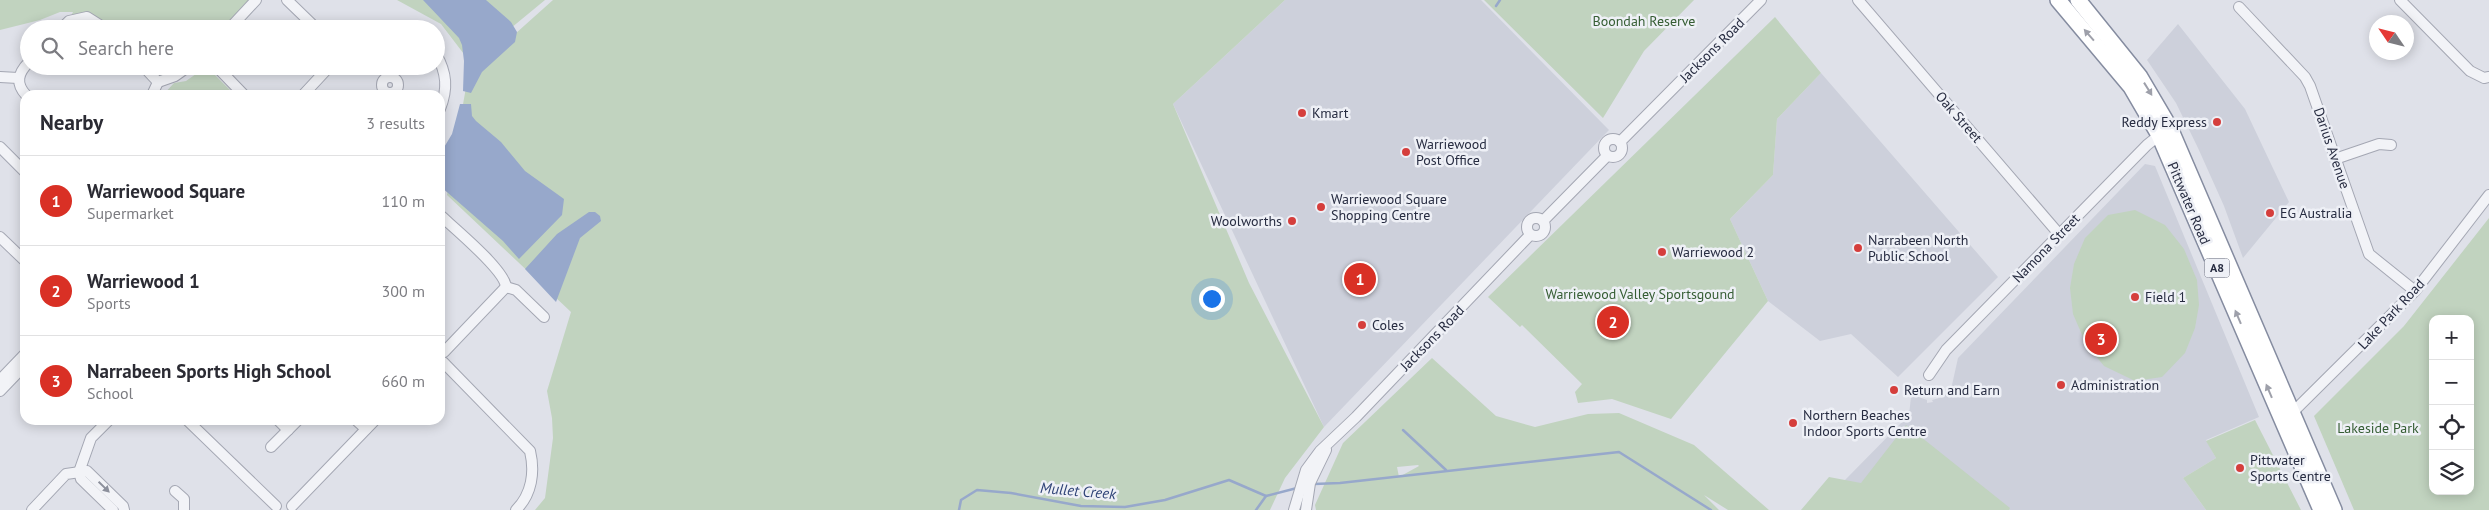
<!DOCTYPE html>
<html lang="en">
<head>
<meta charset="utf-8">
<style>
  body { margin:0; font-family:"PT Sans",sans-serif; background:#f2f2f3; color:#2b2b33 }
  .controls { position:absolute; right:15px; bottom:15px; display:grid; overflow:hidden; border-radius:10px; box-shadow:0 2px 12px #0003 }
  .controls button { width:45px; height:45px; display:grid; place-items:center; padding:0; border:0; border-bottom:1px solid #e1e1e2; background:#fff; color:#2b2b33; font:25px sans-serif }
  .compass { position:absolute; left:2369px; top:15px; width:45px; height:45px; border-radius:50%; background:#fff; box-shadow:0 2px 12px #0003; rotate:305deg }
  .you { position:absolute; left:1211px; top:298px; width:18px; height:18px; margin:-12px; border:4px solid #fff; border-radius:50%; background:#1a73e8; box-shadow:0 0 0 8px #1a73e833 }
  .badge { display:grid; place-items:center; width:32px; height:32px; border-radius:50%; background:#d93025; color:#fff; font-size:16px; font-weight:700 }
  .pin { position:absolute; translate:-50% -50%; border:2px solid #fff; box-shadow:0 1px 5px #0006 }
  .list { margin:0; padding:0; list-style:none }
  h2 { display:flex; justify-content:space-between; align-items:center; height:65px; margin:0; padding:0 20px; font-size:21px }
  h2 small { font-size:16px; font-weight:400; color:#7c7c81 }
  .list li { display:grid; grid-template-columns:32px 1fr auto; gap:15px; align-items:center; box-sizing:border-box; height:90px; padding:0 20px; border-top:1px solid #e1e1e2 }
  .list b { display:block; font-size:19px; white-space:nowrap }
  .list p { margin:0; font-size:16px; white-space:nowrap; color:#7c7c81 }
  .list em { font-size:16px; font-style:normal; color:#7c7c81 }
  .icon { flex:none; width:28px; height:28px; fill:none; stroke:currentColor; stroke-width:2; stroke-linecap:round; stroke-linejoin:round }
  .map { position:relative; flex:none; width:2489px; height:510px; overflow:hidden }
  .search { position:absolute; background:#fff; box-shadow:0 2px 12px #0003; left:20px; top:20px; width:425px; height:55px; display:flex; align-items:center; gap:12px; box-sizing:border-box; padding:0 18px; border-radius:28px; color:#7c7c81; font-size:19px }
  .panel { position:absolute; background:#fff; box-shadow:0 2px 12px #0003; left:20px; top:90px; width:425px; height:335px; border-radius:15px }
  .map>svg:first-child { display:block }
</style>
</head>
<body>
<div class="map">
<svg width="2489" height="510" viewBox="0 0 2489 510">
  <rect width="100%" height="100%" fill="#dfe1e9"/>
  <g fill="#cdd0db">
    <polygon points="1285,0 1481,0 1609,130 1324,427 1173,104"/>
    <polygon points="2178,24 2245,109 2289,202 2243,258 2224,206 2198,148 2176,103 2147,60"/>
    <polygon points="1821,73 1998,277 1898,377 1851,334 1820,341 1768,301 1730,219 1773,175 1777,119"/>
    <polygon points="2145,164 2155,166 2259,417 2206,440 2216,458 2183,478 2206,510 1820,510 1845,480 1909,415 1911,397 1916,396 1927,400 1927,403 1933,402 1932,400 1943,397 1947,393 1952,385 1958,358"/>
  </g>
  <g fill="#c1d3bf" fill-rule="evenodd">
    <polygon points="0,0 250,0 224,29 112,29 94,15 71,16 73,12 60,12 40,20 0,30"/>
    <polygon points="397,0 545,0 470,62 441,24"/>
    <polygon points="553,0 1285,0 1173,104 1249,283 1324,427 1285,478 1270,510 535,510 545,498 553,438 552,418 547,391 571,312 447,195 468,76"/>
    <polygon points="1484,0 1694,0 1644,51 1603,118"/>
    <polygon points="1775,17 1821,73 1777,119 1773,175 1730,219 1768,301 1671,419 1612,399 1578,403 1575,392 1582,384 1522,325 1520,327 1488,297"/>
    <polygon points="149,66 182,66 173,73 159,76"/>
    <polygon points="203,69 210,70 235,95 163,95 174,83 186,81"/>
    <polygon points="2135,210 2165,225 2184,249 2197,280 2199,305 2195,328 2185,353 2162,377 2135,381 2104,366 2086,344 2073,314 2070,288 2074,264 2085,238 2108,215"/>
    <path d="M2489,218V510H2354L2314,416L2404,326ZM2433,319H2470V491H2433Z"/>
    <path d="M1432,358L1496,416L1535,427L1588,414L1619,413L1694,445L1769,510H1728L1704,495L1719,510H1316L1315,505L1343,443ZM1418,465L1419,466L1399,477L1397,467Z"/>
    <polygon points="2255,420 2301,510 2206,510 2183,478 2216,458 2206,441"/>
    <polygon points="1906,425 2010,508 2009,510 1801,510 1829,477 1861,483"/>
  </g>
  <g fill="#97a8cb">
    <polygon points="423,0 486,0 511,22 517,32 515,42 482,72 471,93 463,91 464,61 462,45 459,38"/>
    <polygon points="460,104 471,104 472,116 476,121 501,142 525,171 564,199 562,215 519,259 503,241 440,186 440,154 452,134"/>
    <polygon points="589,212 595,212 600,216 601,221 580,238 556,302 525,269 557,234"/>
  </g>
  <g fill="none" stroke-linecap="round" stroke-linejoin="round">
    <g stroke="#97a8cb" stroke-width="2.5">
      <polyline points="1496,6 1500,0"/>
      <polyline points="1403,430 1446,470"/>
      <polyline points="1314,484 1340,483 1619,452 1711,510"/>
      <polyline points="959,510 961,500 977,490 1011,493 1081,506 1125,507 1165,500 1229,480 1266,496 1297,488"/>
      <polyline points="1256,510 1266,496"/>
    </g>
    <defs>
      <g id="minor">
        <polyline points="287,0 317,29"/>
        <polyline points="1858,0 2059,234"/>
        <polyline points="2400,0 2470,71 2484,78 2489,77"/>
        <polyline points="2239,7 2305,77 2310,86 2369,254 2415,291"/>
        <polyline points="61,29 69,21 87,17 106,29"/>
        <polyline points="229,29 256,0"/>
        <polyline points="394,29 396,29"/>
        <path d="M436,54C447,73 448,89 440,109"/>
        <polyline points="143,66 158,82 152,95"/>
        <polyline points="216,66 244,95"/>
        <circle cx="390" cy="85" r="8"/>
        <polyline points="0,77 18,78"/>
        <polyline points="158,82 175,76 189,66"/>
        <path d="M26,95C15,83 18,73 29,62"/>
        <polyline points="303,95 330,66"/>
        <circle cx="1613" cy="148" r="9"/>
        <polyline points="1620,142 1761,0"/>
        <polyline points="0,147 25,172"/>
        <polyline points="2335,159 2379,144 2391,145"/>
        <path d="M440,215C454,228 505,270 506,287"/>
        <circle cx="1536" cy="227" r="9"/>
        <polyline points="1543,221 1607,156"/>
        <polyline points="0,237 25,261"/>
        <polyline points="506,287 516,290 544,317"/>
        <polyline points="444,352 506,287"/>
        <path d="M443,362L530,451C535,472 532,494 516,510"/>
        <polyline points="1929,375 1946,350 2147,145 2162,133"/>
        <polyline points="0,380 25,354"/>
        <polyline points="0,391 25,365"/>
        <polyline points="2289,416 2415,291 2489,195"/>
        <polyline points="187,420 276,506"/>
        <polyline points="278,420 288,430"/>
        <polyline points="356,420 366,429"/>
        <polyline points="271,447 298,420"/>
        <polyline points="79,472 91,438 109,420"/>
        <polyline points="79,472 81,479 113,510"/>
        <polyline points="175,491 184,499 184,510"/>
        <polyline points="292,506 375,420"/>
        <polyline points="32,510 66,474 87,471 123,506 124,510"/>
        <polyline points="1294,510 1306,470 1320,451 1356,417 1530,235"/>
        <polyline points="1306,510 1310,483 1326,450"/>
      </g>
      <g id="highway">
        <polyline points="2058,0 2131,87 2159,135 2321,510"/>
        <polyline points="2078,0 2140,77 2170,128 2334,510"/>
      </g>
    </defs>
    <use href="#minor" stroke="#a4a7b3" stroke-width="12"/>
    <use href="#highway" stroke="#858ca0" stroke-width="18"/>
    <use href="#minor" stroke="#f2f3f7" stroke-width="10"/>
    <use href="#highway" stroke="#fff" stroke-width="15"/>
  </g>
  <defs><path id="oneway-solid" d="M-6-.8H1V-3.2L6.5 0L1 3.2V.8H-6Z" transform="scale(1.25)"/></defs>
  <g fill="#9ea0aa">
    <use href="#oneway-solid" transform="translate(2089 35) rotate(-131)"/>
    <use href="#oneway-solid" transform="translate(2148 89) rotate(58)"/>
    <use href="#oneway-solid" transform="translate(2238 317) rotate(-113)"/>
    <use href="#oneway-solid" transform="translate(2269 391) rotate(-113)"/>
  </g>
  <use fill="#8c909c" href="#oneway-solid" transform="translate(104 487) rotate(44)"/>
  <g fill="#d53e3c" stroke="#eef0f6" stroke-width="2">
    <circle cx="1302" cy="113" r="5"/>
    <circle cx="2217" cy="122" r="5"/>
    <circle cx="1406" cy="152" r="5"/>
    <circle cx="1321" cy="207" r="5"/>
    <circle cx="2270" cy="213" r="5"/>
    <circle cx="1292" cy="221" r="5"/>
    <circle cx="1858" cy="248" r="5"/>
    <circle cx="1662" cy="252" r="5"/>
    <circle cx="2135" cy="297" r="5"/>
    <circle cx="1362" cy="325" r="5"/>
    <circle cx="2061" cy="385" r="5"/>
    <circle cx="1894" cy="390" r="5"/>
    <circle cx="1793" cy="423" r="5"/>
    <circle cx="2240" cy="468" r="5"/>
  </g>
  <g text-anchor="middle" stroke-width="5" stroke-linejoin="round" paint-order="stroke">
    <rect fill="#eef0f6" stroke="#636777" stroke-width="1" x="2204.5" y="258.5" width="25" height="19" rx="4"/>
    <g font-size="12" font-weight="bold" fill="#272c41">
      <text x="2217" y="272">A8</text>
    </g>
    <g font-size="14" fill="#355d33" stroke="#eef0f6">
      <text x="1644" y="26">Boondah Reserve</text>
      <text x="1640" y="299">Warriewood Valley Sportsgound</text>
      <text x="2378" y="433">Lakeside Park</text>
    </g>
    <g font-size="14" fill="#272c41" stroke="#eef0f6">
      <text transform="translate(1712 50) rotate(-45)" y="5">Jacksons Road</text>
      <text transform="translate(1959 117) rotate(49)" y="5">Oak Street</text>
      <text transform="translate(2332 148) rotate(71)" y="5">Darius Avenue</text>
      <text transform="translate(2189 203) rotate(67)" y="5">Pittwater Road</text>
      <text transform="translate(2046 248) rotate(-46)" y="5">Namona Street</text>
      <text transform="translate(2391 314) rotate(-47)" y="5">Lake Park Road</text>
      <text transform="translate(1432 338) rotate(-46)" y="5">Jacksons Road</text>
    </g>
    <g font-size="14" fill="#272c41" stroke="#eef0f6" text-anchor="start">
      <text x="1312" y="118">Kmart</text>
      <text x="2207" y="127" text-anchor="end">Reddy Express</text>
      <text x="1416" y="149">Warriewood<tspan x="1416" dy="16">Post Office</tspan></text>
      <text x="1331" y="204">Warriewood Square<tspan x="1331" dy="16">Shopping Centre</tspan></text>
      <text x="2280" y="218">EG Australia</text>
      <text x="1282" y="226" text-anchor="end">Woolworths</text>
      <text x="1868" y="245">Narrabeen North<tspan x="1868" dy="16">Public School</tspan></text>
      <text x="1672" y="257">Warriewood 2</text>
      <text x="2145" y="302">Field 1</text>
      <text x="1372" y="330">Coles</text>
      <text x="2071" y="390">Administration</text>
      <text x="1904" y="395">Return and Earn</text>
      <text x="1803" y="420">Northern Beaches<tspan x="1803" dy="16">Indoor Sports Centre</tspan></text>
      <text x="2250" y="465">Pittwater<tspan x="2250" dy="16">Sports Centre</tspan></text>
    </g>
    <g font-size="15" font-style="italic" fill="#2f4377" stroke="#eef0f6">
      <text transform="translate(1078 491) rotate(5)" y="5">Mullet Creek</text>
    </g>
  </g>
</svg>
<div class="controls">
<button>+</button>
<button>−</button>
<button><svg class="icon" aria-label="locate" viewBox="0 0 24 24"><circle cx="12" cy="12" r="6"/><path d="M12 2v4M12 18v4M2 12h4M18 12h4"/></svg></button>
<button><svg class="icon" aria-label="layers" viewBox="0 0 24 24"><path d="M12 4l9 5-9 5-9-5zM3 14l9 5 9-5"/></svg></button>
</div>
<svg class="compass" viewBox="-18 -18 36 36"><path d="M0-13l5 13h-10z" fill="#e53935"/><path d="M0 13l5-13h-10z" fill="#7c7c81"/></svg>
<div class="you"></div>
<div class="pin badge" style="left:1360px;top:279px">1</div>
<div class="pin badge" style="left:1613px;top:322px">2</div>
<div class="pin badge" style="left:2101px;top:339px">3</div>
<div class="search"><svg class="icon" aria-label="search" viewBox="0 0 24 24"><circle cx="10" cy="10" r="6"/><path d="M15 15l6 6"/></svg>Search here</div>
<section class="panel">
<h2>Nearby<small>3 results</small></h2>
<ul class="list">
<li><span class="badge">1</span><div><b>Warriewood Square</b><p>Supermarket</p></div><em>110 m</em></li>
<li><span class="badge">2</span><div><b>Warriewood 1</b><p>Sports</p></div><em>300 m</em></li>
<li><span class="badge">3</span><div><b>Narrabeen Sports High School</b><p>School</p></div><em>660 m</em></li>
</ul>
</section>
</div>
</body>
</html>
